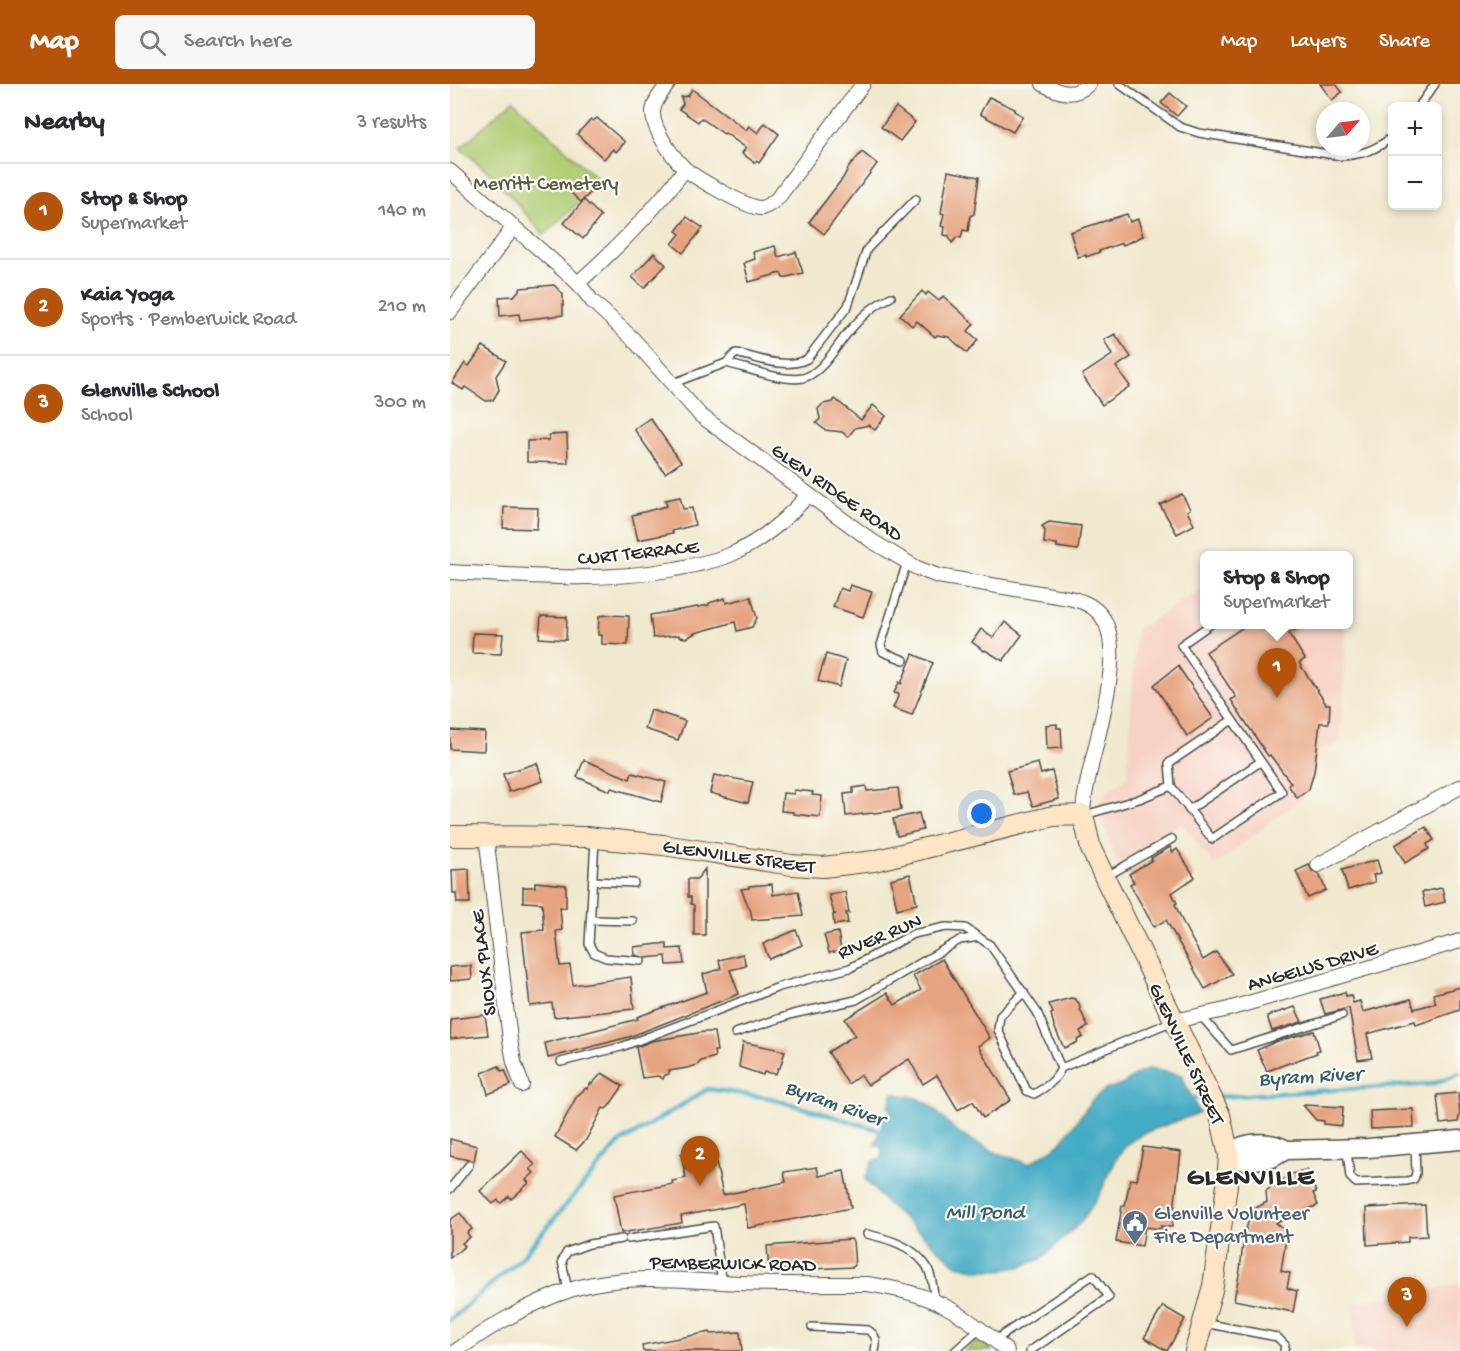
<!DOCTYPE html>
<html lang="en">
<head>
<meta charset="utf-8">
<style>
  body { margin:0; font-family:"Gochi Hand",sans-serif; background:#f7f7f7; color:#2b2b33 }
  .controls { position:absolute; right:18px; top:18px; display:grid; overflow:hidden; border-radius:9px; box-shadow:0 3px 9px #0003 }
  .controls button { width:54px; height:54px; display:grid; place-items:center; padding:0; border:0; border-bottom:2px solid #e1e1e2; background:#fff; color:#2b2b33; font:30px sans-serif }
  .compass { position:absolute; left:866px; top:18px; width:54px; height:54px; border-radius:50%; background:#fff; box-shadow:0 3px 9px #0003; rotate:62deg }
  .you { position:absolute; left:532px; top:730px; width:21px; height:21px; margin:-15px; border:4px solid #fff; border-radius:50%; background:#1a73e8; box-shadow:0 0 0 9px #1a73e833 }
  .badge { display:grid; place-items:center; width:39px; height:39px; border-radius:50%; background:#b45309; color:#fff; font-size:20px; font-weight:700 }
  .pin { position:absolute; translate:-50% -50px; filter:drop-shadow(0 2px 3px #0008) }
  .pin::after { content:''; position:absolute; top:32px; width:21px; height:18px; background:inherit; clip-path:polygon(0 0,100% 0,50% 100%) }
  .popup { position:absolute; left:750px; top:467px; width:153px; height:78px; box-sizing:border-box; display:grid; place-content:center; border-radius:9px; background:#fff; filter:drop-shadow(0 2px 4px #0005); font-size:20px; white-space:nowrap; color:#7c7c81 }
  .popup b { font-size:22px; color:#2b2b33 }
  .popup::after { content:''; position:absolute; left:50%; top:100%; margin-left:-12px; border:12px solid transparent; border-top-color:#fff }
  .list { margin:0; padding:0; list-style:none }
  h2 { display:flex; justify-content:space-between; align-items:center; height:78px; margin:0; padding:0 24px; font-size:26px }
  h2 small { font-size:20px; font-weight:400; color:#7c7c81 }
  .list li { display:grid; grid-template-columns:39px 1fr auto; gap:18px; align-items:center; box-sizing:border-box; height:96px; padding:0 24px; border-top:2px solid #e1e1e2 }
  .list b { display:block; font-size:22px; white-space:nowrap }
  .list p { margin:0; font-size:20px; white-space:nowrap; color:#7c7c81 }
  .list em { font-size:20px; font-style:normal; color:#7c7c81 }
  .icon { flex:none; width:33px; height:33px; fill:none; stroke:currentColor; stroke-width:2; stroke-linecap:round; stroke-linejoin:round }
  .map { position:relative; flex:none; width:1010px; height:1267px; overflow:hidden }
  header { display:flex; align-items:center; gap:36px; box-sizing:border-box; height:84px; padding:0 30px; background:#b45309; color:#fff }
  header strong { font-size:28px }
  nav { display:flex; gap:33px; margin-inline-start:auto; font-size:21px }
  .search { width:420px; height:54px; background:#f7f7f7; display:flex; align-items:center; gap:15px; box-sizing:border-box; padding:0 21px; border-radius:9px; color:#7c7c81; font-size:22px }
  main { display:flex }
  aside { flex:1; background:#fff }
  .map>svg:first-child { display:block }
</style>
</head>
<body>
<header>
<strong>Map</strong>
<div class="search"><svg class="icon" aria-label="search" viewBox="0 0 24 24"><circle cx="10" cy="10" r="6"/><path d="M15 15l6 6"/></svg>Search here</div>
<nav><a>Map</a><a>Layers</a><a>Share</a></nav>
</header>
<main>
<aside>
<h2>Nearby<small>3 results</small></h2>
<ul class="list">
<li><span class="badge">1</span><div><b>Stop &amp; Shop</b><p>Supermarket</p></div><em>140 m</em></li>
<li><span class="badge">2</span><div><b>Kaia Yoga</b><p>Sports · Pemberwick Road</p></div><em>210 m</em></li>
<li><span class="badge">3</span><div><b>Glenville School</b><p>School</p></div><em>300 m</em></li>
</ul>
</aside>
<div class="map">
<svg width="1010" height="1267" viewBox="0 0 1010 1267">
  <rect width="100%" height="100%" fill="#fdfcf7"/>
  <filter id="ink" filterUnits="userSpaceOnUse"><feTurbulence type="fractalNoise" baseFrequency=".0167" numOctaves="2"/><feDisplacementMap in="SourceGraphic" scale="12" xChannelSelector="R" yChannelSelector="G"/><feConvolveMatrix kernelMatrix="1 2 1 2 8 2 1 2 1" color-interpolation-filters="sRGB"/></filter>
  <filter id="wash" filterUnits="userSpaceOnUse"><feTurbulence type="fractalNoise" baseFrequency=".008" numOctaves="4" result="noise"/><feDisplacementMap in="SourceGraphic" scale="24" xChannelSelector="R" yChannelSelector="G"/><feGaussianBlur stdDeviation="1.35" result="paint"/><feColorMatrix in="noise" values="0 0 0 0 0 0 0 0 0 0 0 0 0 0 0 0 0 1.4 0 .05"/><feComposite in="paint" operator="in"/></filter>
  <g filter="url(#wash)">
    <rect width="100%" height="100%" fill="#f1e9cf"/>
    <g fill="#f6d2c4">
      <polygon points="755,503 755,540 896,541 893,620 889,660 868,666 859,708 765,782 731,739 667,780 648,721 656,708 677,692 686,546"/>
      <polygon points="1010,1200 1010,1267 905,1267 903,1219"/>
    </g>
    <g fill="#b0cb72" stroke="#6e7b4e" stroke-width="1.5">
      <polygon points="63,16 150,98 94,151 43,92 10,64"/>
      <polygon points="531,1258 542,1267 515,1267 524,1259"/>
    </g>
    <polygon fill="#45acc5" stroke="#386c78" stroke-width="1.5" points="699,985 731,991 749,1029 694,1049 678,1059 668,1072 648,1113 631,1138 591,1175 569,1183 550,1186 529,1186 507,1181 437,1120 415,1095 423,1077 432,1075 432,1064 425,1061 431,1046 433,1030 441,1032 441,1025 438,1024 443,1009 467,1014 479,1020 509,1050 547,1069 579,1080 610,1060 643,1015 657,1005 672,1001 686,991"/>
    <g fill="none" stroke-linecap="round" stroke-linejoin="round">
      <g stroke="#45acc5" stroke-width="4.5">
        <polyline points="766,1013 982,1000 1010,989"/>
        <polyline points="736,1015 755,1013"/>
        <polyline points="0,1236 69,1176 168,1060 258,1005 320,1014 426,1045 435,1051"/>
      </g>
    </g>
    <g id="blocks">
      <g fill="#e6a37f">
        <polygon points="870,0 886,0 892,8 882,16"/>
        <polygon points="242,5 296,46 299,42 308,49 315,39 329,50 309,79 306,77 305,79 292,69 296,64 275,49 274,50 251,34 248,38 229,25 233,20 231,13 238,12"/>
        <polygon points="720,9 736,22 727,32 711,19"/>
        <polygon points="539,13 565,25 564,27 573,32 563,48 530,30"/>
        <polygon points="446,23 465,38 450,57 431,43"/>
        <polygon points="147,34 175,58 166,68 163,65 154,75 127,50 141,35 143,37"/>
        <polygon points="412,68 427,80 374,150 359,138 393,94 399,83"/>
        <polygon points="498,87 529,93 524,130 520,132 518,147 513,146 511,154 507,153 502,159 499,152 494,151 495,143 491,142 494,130 491,129"/>
        <polygon points="133,96 143,106 131,118 121,109"/>
        <polygon points="134,116 151,132 133,155 114,139"/>
        <polygon points="677,130 680,138 688,135 693,152 673,161 672,159 649,167 650,168 636,173 636,171 628,173 620,148"/>
        <polygon points="237,133 253,144 233,169 222,160 230,150 226,147"/>
        <polygon points="325,162 328,173 346,168 353,189 333,194 331,189 299,198 294,179 305,175 303,168"/>
        <polygon points="204,169 216,181 194,204 182,193"/>
        <polygon points="104,201 113,210 113,231 70,236 69,230 50,232 49,213 64,212 71,204"/>
        <polygon points="472,207 476,211 478,208 489,217 493,212 524,240 518,247 528,256 517,269 499,253 487,251 485,253 467,237 462,242 450,231"/>
        <polygon points="665,250 681,273 666,283 680,302 652,321 632,291 662,271 654,256"/>
        <polygon points="33,262 56,277 46,292 49,306 43,316 36,317 15,303 13,306 2,299 15,279 19,282"/>
        <polygon points="385,315 411,336 423,321 436,332 425,346 419,341 405,344 398,353 392,348 375,346 366,339 370,335 368,325 373,320 383,318"/>
        <polygon points="200,334 231,378 215,389 184,345"/>
        <polygon points="117,350 118,379 77,378 77,357 99,356 99,351"/>
        <polygon points="732,410 740,425 737,427 744,441 727,450 710,421"/>
        <polygon points="230,413 233,425 242,424 245,441 222,447 223,449 188,456 182,431 217,422 215,416"/>
        <polygon points="54,423 88,424 87,445 53,444"/>
        <polygon points="599,438 631,442 628,466 607,463 607,460 594,459 595,447 592,442"/>
        <polygon points="400,501 422,508 413,533 383,523 390,504 398,507"/>
        <polygon points="301,513 307,534 302,543 287,547 285,538 245,549 237,554 229,553 229,551 203,554 200,531 259,521 259,519 275,514 276,519"/>
        <polygon points="158,531 179,532 178,561 152,560 152,551 148,551 149,532"/>
        <polygon points="91,532 117,533 116,556 89,554"/>
        <polygon points="555,538 572,551 553,577 535,566 534,567 522,558 531,545 543,554"/>
        <polygon points="798,540 854,540 839,550 855,575 849,579 876,620 880,620 879,639 870,639 864,688 859,705 847,714 838,701 841,699 820,671 818,672 781,616 786,613 756,568"/>
        <polygon points="23,549 53,550 51,570 22,569"/>
        <polygon points="376,570 396,576 389,603 368,597"/>
        <polygon points="463,570 483,579 462,631 443,624 449,610 444,609 449,598 451,600"/>
        <polygon points="728,582 763,634 737,652 704,601"/>
        <polygon points="201,626 235,637 228,656 195,645"/>
        <polygon points="607,640 607,644 611,644 612,664 597,665 596,641"/>
        <polygon points="0,646 35,648 34,667 0,665"/>
        <polygon points="134,676 180,695 182,689 216,698 211,718 161,704 160,707 127,693"/>
        <polygon points="87,679 93,697 59,708 53,690"/>
        <polygon points="588,679 591,690 602,687 609,715 583,722 577,708 564,711 557,687"/>
        <polygon points="264,691 303,698 298,719 260,709"/>
        <polygon points="416,702 417,707 448,704 451,726 396,732 394,710 403,709 403,704"/>
        <polygon points="344,706 363,708 362,711 372,712 370,733 343,730 343,728 331,727 333,709 344,710"/>
        <polygon points="469,729 473,746 447,752 443,735"/>
        <polygon points="976,743 984,756 977,760 979,765 955,779 945,761"/>
        <polygon points="720,763 723,768 727,765 745,793 722,809 727,819 725,820 734,841 753,876 766,868 782,890 755,905 716,836 704,843 680,800 684,798 679,790 702,776 701,774"/>
        <polygon points="927,776 931,789 923,791 925,798 898,806 892,786"/>
        <polygon points="859,781 863,788 869,790 876,806 858,814 846,787"/>
        <polygon points="19,785 20,819 7,819 6,809 3,809 2,786"/>
        <polygon points="255,785 255,851 244,851 244,821 241,820 241,813 238,813 238,795 247,795"/>
        <polygon points="460,790 467,820 447,825 441,795"/>
        <polygon points="85,798 116,801 116,824 110,823 112,846 106,847 110,882 120,881 123,901 181,893 184,925 104,933 102,919 80,922 72,848 94,846 92,819 73,818 73,803 85,803"/>
        <polygon points="322,800 323,811 348,807 353,832 302,836 301,828 291,805 299,804 299,802"/>
        <polygon points="992,804 995,818 975,823 972,808"/>
        <polygon points="395,808 399,829 396,829 398,839 384,841 383,831 386,830 384,830 379,811"/>
        <polygon points="346,846 352,861 319,875 313,860"/>
        <polygon points="388,848 391,867 379,869 374,851"/>
        <polygon points="217,859 217,865 232,864 234,880 217,881 216,872 195,874 185,871 184,863"/>
        <polygon points="293,870 296,882 280,886 289,910 179,953 98,974 95,959 188,935 187,933 257,908 253,890 271,885 269,876"/>
        <polygon points="492,875 540,954 528,962 561,1016 533,1034 523,1017 508,1026 487,991 473,1000 459,975 418,1001 411,991 398,1000 378,968 405,951 395,935 437,909 445,921 471,906 463,892"/>
        <polygon points="13,882 21,882 22,895 0,897 0,883"/>
        <polygon points="1010,903 1010,926 966,941 965,937 917,950 922,974 908,976 899,924 875,930 870,915 895,908 896,912 901,911 903,919 910,917 913,928 961,915 964,925 986,919 983,910"/>
        <polygon points="621,914 625,915 629,919 630,925 638,943 630,947 633,953 627,956 628,958 614,964 604,942 601,930 603,929 599,920"/>
        <polygon points="845,923 852,938 822,947 817,932"/>
        <polygon points="35,931 38,951 0,955 1,935"/>
        <polygon points="864,947 870,966 866,967 867,969 817,987 807,966 825,958"/>
        <polygon points="254,948 264,948 267,967 264,967 265,973 251,977 247,981 237,984 219,987 219,990 215,991 213,995 208,992 192,994 186,963 202,957"/>
        <polygon points="293,958 335,967 330,984 328,984 326,990 314,988 313,991 289,983"/>
        <polygon points="49,982 51,987 55,986 61,1001 38,1010 32,989"/>
        <polygon points="152,989 173,1002 159,1022 156,1025 153,1024 136,1056 126,1066 105,1053 127,1012 136,1004 137,1005 141,999 142,1000"/>
        <polygon points="1008,1009 1010,1029 1008,1038 990,1040 987,1011"/>
        <polygon points="853,1021 893,1023 892,1042 874,1040 874,1037 866,1036"/>
        <polygon points="963,1025 964,1043 921,1045 920,1027"/>
        <polygon points="0,1055 27,1062 24,1077 0,1072"/>
        <polygon points="693,1063 731,1068 722,1143 711,1142 711,1145 695,1143 692,1162 666,1158 672,1122 675,1122 680,1095 687,1096"/>
        <polygon points="263,1064 273,1111 336,1098 334,1088 367,1083 369,1092 394,1087 401,1124 298,1144 294,1120 231,1132 232,1139 171,1149 164,1111 223,1100 222,1097 236,1094 231,1070"/>
        <polygon points="72,1067 85,1081 80,1085 84,1089 76,1096 79,1099 61,1115 59,1112 51,1119 48,1116 43,1120 30,1107"/>
        <polygon points="857,1085 866,1108 863,1109 868,1121 826,1139 837,1148 831,1187 840,1189 837,1204 847,1207 843,1228 784,1216 790,1186 794,1151 802,1126 817,1118 816,1107 826,1099 835,1095 836,1092"/>
        <polygon points="975,1121 977,1152 958,1153 958,1158 917,1161 916,1124"/>
        <polygon points="10,1129 22,1145 17,1149 20,1153 12,1159 15,1162 0,1174 0,1136"/>
        <polygon points="401,1155 403,1157 405,1181 403,1183 319,1187 317,1162"/>
        <polygon points="713,1222 735,1235 717,1267 694,1254"/>
        <polygon points="260,1248 261,1250 290,1248 292,1267 193,1267 192,1261"/>
      </g>
    </g>
  </g>
  <g filter="url(#ink)">
    <use href="#blocks" fill-opacity="0" stroke="#494844" stroke-width="1.5"/>
    <g fill="none" stroke-linecap="round" stroke-linejoin="round">
      <defs>
        <g id="service">
          <path d="M669,0L730,43L749,49L891,72C911,71 926,66 942,53"/>
          <polyline points="969,22 985,0"/>
          <path d="M276,279C297,284 333,298 353,294C373,289 388,259 401,245C412,232 425,220 441,213"/>
          <path d="M221,300L276,279L286,269C308,274 336,286 357,275L398,222L417,165L466,115"/>
          <polyline points="761,540 731,561 832,708 762,755 721,702 719,679 782,636"/>
          <polyline points="454,576 433,568 431,561 457,478"/>
          <polyline points="739,726 810,678"/>
          <polyline points="635,731 689,715 721,702"/>
          <polyline points="145,756 139,860 144,869 156,874 191,877"/>
          <polyline points="657,792 722,755"/>
          <polyline points="143,797 184,799"/>
          <polyline points="141,836 183,837"/>
          <path d="M574,908L550,932L548,946L577,1007L584,1010C596,1003 606,997 611,984"/>
          <polyline points="750,931 781,966 892,931"/>
          <polyline points="285,949 343,930 406,916 510,856 529,853"/>
          <polyline points="111,978 171,963 329,903 400,884 463,850 496,843 515,844 540,861 587,928 611,984 723,937"/>
          <polyline points="897,1067 900,1093 906,1099 957,1097 964,1095 966,1089 965,1062"/>
          <polyline points="0,1105 19,1081"/>
          <path d="M417,1150C438,1155 461,1161 475,1180C482,1188 483,1206 485,1216"/>
          <polyline points="179,1155 264,1142 272,1198"/>
          <polyline points="118,1207 112,1177 117,1168 139,1160 172,1155"/>
          <polyline points="754,1239 827,1253 835,1261 834,1267"/>
          <path d="M362,1243L418,1246C427,1251 427,1258 425,1267"/>
          <polyline points="545,1256 643,1191 659,1213 580,1267"/>
          <polyline points="505,1267 530,1245"/>
        </g>
        <g id="minor">
          <path d="M218,0C211,9 204,18 203,28C202,45 223,73 234,84C244,93 299,125 311,124C317,123 322,119 327,115L413,0"/>
          <path d="M593,0C609,9 624,14 639,0"/>
          <path d="M0,87L128,199L142,217L183,255L250,331L422,457L467,484L488,492L619,514C630,517 639,519 648,528C685,564 633,683 633,731"/>
          <path d="M128,199C165,166 206,124 235,85"/>
          <polyline points="0,228 63,144"/>
          <path d="M0,488C75,492 150,499 225,485C244,481 264,478 282,470C310,458 338,434 358,411"/>
          <polyline points="36,751 60,956 64,978 72,1001"/>
          <polyline points="868,781 1010,703"/>
          <polyline points="724,937 775,926 1010,857"/>
          <path d="M6,1267C42,1241 83,1217 126,1204C179,1189 236,1197 290,1199C332,1201 375,1200 417,1200C481,1209 509,1225 557,1267"/>
        </g>
        <path id="tertiary" d="M836,1066C820,1056 792,1057 779,1071L794,1077L822,1074L836,1066L918,1064L1010,1056"/>
        <polyline id="secondary" points="0,752 137,753 213,761 342,781 373,783 424,777 603,732 633,731 641,765 770,1031 779,1071 777,1101 763,1202 745,1267"/>
      </defs>
      <use href="#service" stroke="#494844" stroke-width="10"/>
      <use href="#minor" stroke="#494844" stroke-width="16"/>
      <use href="#tertiary" stroke="#494844" stroke-width="21"/>
      <use href="#secondary" stroke="#494844" stroke-width="22"/>
      <use href="#service" stroke="#fff" stroke-width="7"/>
      <use href="#minor" stroke="#fff" stroke-width="14"/>
      <use href="#tertiary" stroke="#fff" stroke-width="18"/>
      <use href="#secondary" stroke="#fde5c5" stroke-width="20"/>
    </g>
  </g>
  <defs>
    <symbol id="civic-pin" viewBox="-11 -11 22 30"><path d="M0 17L-7.5 6A9.5 9.5 0 1 1 7.5 6Z" fill="#5c6f8a" stroke="#fdfcf7"/><path d="M-.6-6.5H3V-4.5H.6V-3L4-1V1h2V6H-6V1h2V-1L-.6-3ZM-1.2 2.5V6h2.4V2.5Z" fill="#fff"/></symbol>
  </defs>
  <g fill-rule="evenodd">
    <use href="#civic-pin" x="670" y="1124" width="30" height="40"/>
  </g>
  <g text-anchor="middle" stroke-width="4.5" stroke-linejoin="round" paint-order="stroke">
    <g font-size="20" fill="#535b40" stroke="#fdfcf7">
      <text x="96" y="105">Merritt Cemetery</text>
    </g>
    <g font-size="20" fill="#2b2b2b" stroke="#fdfcf7">
      <text transform="translate(388 407) rotate(35)" y="7">GLEN RIDGE ROAD</text>
      <text transform="translate(188 467) rotate(-6)" y="7">CURT TERRACE</text>
      <text transform="translate(289 771) rotate(8)" y="7">GLENVILLE STREET</text>
      <text transform="translate(429 851) rotate(-23)" y="7">RIVER RUN</text>
      <text transform="translate(32 879) rotate(-97)" y="7">SIOUX PLACE</text>
      <text transform="translate(862 881) rotate(-16)" y="7">ANGELUS DRIVE</text>
      <text transform="translate(738 969) rotate(65)" y="7">GLENVILLE STREET</text>
      <text transform="translate(283 1178) rotate(1)" y="7">PEMBERWICK ROAD</text>
    </g>
    <g font-size="20" fill="#4e5e75" stroke="#fdfcf7" text-anchor="start">
      <text x="704" y="1135">Glenville Volunteer<tspan x="704" dy="23">Fire Department</tspan></text>
    </g>
    <g font-size="21" font-style="italic" fill="#355f69" stroke="#fdfcf7">
      <text transform="translate(860 991) rotate(-3)" y="7">Byram River</text>
      <text transform="translate(385 1018) rotate(19)" y="7">Byram River</text>
      <text x="535" y="1134">Mill Pond</text>
    </g>
    <g font-size="26" font-weight="bold" letter-spacing="1.5" fill="#2b2b2b" stroke="#fdfcf7">
      <text x="801" y="1100">GLENVILLE</text>
    </g>
  </g>
</svg>
<div class="controls">
<button>+</button>
<button>−</button>
</div>
<svg class="compass" viewBox="-18 -18 36 36"><path d="M0-13l5 13h-10z" fill="#e53935"/><path d="M0 13l5-13h-10z" fill="#7c7c81"/></svg>
<div class="you"></div>
<div class="pin badge" style="left:827px;top:614px">1</div>
<div class="popup"><b>Stop &amp; Shop</b>Supermarket</div>
<div class="pin badge" style="left:250px;top:1102px">2</div>
<div class="pin badge" style="left:957px;top:1243px">3</div>
</div>
</main>
</body>
</html>
